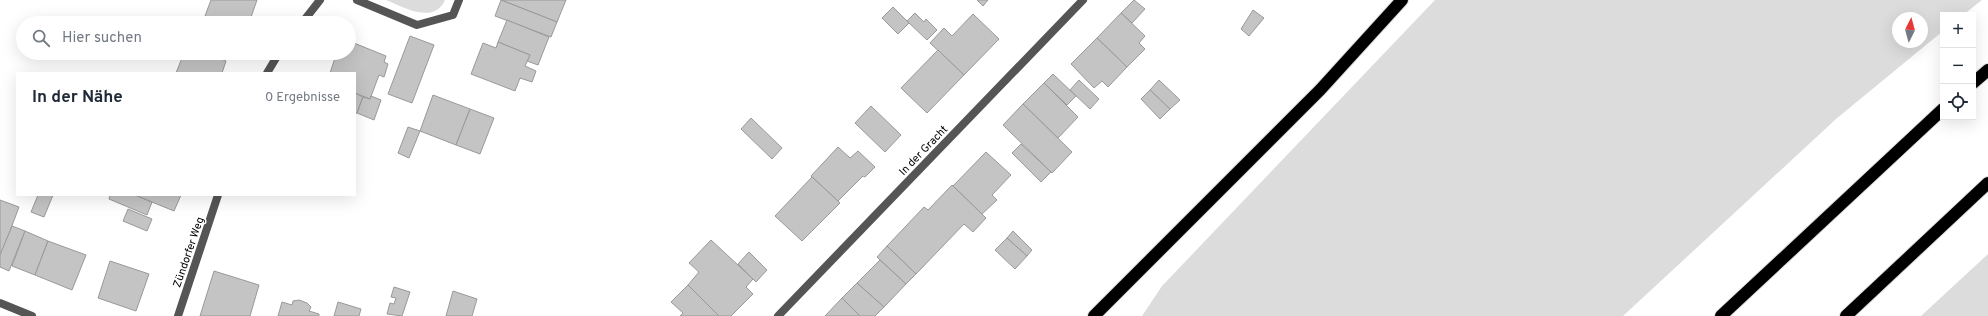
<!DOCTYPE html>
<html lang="de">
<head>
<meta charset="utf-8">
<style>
  body { margin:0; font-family:Overpass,sans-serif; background:#f6f6f7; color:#1f2937 }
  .controls { position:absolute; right:12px; top:12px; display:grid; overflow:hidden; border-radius:0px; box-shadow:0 4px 16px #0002 }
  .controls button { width:36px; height:36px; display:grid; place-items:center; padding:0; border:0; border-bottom:1px solid #e0e1e3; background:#fff; color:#1f2937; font:20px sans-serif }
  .compass { position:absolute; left:1892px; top:12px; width:36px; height:36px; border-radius:50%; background:#fff; box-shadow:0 4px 16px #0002; rotate:6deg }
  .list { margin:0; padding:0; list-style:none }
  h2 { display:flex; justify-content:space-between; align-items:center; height:52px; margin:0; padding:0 16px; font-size:17px }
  h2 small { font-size:13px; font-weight:400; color:#747a83 }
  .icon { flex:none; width:22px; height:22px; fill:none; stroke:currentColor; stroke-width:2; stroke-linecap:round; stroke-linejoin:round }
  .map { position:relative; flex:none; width:1988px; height:316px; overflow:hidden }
  .search { position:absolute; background:#fff; box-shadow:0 4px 16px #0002; left:16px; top:16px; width:340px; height:44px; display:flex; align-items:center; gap:10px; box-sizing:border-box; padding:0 14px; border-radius:22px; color:#747a83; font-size:15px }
  .panel { position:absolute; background:#fff; box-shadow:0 4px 16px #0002; left:16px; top:72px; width:340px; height:124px; border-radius:0px }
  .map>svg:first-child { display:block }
</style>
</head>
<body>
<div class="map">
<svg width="1988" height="316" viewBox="0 0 1988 316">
  <rect width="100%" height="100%" fill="#fff"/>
  <g fill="#dcdcdc" fill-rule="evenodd">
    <path d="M386,0H445C434,25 403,7 386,0Z"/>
    <path d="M1435,0H1982L1963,15H1943V31L1836,119L1623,316H1142L1162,286ZM1898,18H1922V42H1898Z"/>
    <polygon points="1988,254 1988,316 1921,316 1987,255"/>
  </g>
  <g fill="#c4c4c4" stroke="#999">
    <polygon points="211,0 257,0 249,23 223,23 205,16"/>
    <polygon points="501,0 566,0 557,22"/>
    <polygon points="501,0 557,22 551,37 495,16"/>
    <polygon points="977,0 988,0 983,6"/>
    <polygon points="1134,0 1145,9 1132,23 1121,13"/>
    <polygon points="893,7 909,23 898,34 882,18"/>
    <polygon points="1253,10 1264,18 1249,36 1241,29"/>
    <polygon points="915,13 924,22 926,19 937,30 927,40 907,21"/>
    <polygon points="1121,13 1145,36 1139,43 1145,49 1127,67 1097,38"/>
    <polygon points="973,14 999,39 964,75 930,43 944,28 952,36"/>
    <polygon points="205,16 223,23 202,23"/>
    <polygon points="507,20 549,37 538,65 527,61 530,55 498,42"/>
    <polygon points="410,36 434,45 412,103 388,94"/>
    <polygon points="1097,38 1127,67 1108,87 1102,81 1094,88 1071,64"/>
    <polygon points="349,41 386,56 384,62 388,64 384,77 379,75 370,99 355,93 355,73 330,73 336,55 334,53 349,53"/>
    <polygon points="498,42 530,55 525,66 536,71 532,82 520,78 515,91 471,74 483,43 496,48"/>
    <polygon points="938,50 964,75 927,113 901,88"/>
    <polygon points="184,53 212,53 213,56 226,61 222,73 176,73"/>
    <polygon points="1053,74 1076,96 1067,105 1044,83"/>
    <polygon points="1079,80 1099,99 1090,109 1070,90"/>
    <polygon points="1159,80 1180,100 1170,109 1150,90"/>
    <polygon points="1044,83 1078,117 1058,138 1023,104"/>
    <polygon points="1150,90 1170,109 1160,119 1141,99"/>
    <polygon points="355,93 363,97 357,113 355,113"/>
    <polygon points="433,95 470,109 456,145 420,131"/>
    <polygon points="371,96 381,100 374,120 357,113 363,97 370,99"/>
    <polygon points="1023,104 1072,152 1052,173 1003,125"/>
    <polygon points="871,106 901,135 885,152 855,123"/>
    <polygon points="470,109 494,118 480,154 456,145"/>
    <polygon points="751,118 782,148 772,159 741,129"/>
    <polygon points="408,127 420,131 409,158 398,153"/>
    <polygon points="1021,144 1051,172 1041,182 1012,153"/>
    <polygon points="838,147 850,158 858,151 875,167 865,177 863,176 838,201 811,176"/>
    <polygon points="986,152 1011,175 992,195 997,200 982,214 953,186"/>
    <polygon points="812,177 840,203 802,241 775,216"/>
    <polygon points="952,185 986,218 973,232 964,224 916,274 887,246 924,207 928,210"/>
    <polygon points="38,195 53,195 44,217 31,212"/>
    <polygon points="110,195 135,195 152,202 147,215 109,199"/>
    <polygon points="135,195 181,195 174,211"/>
    <polygon points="0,200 19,207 1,255 0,255"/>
    <polygon points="128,209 152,219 147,231 123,221"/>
    <polygon points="12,226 25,231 9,271 0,267 0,255"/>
    <polygon points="25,231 48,241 35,275 12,266"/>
    <polygon points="1013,231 1032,250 1027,256 1007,238"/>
    <polygon points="1007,238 1027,256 1015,269 995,250"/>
    <polygon points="711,240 753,279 746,287 753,294 731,316 719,316 688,285 699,272 689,263"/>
    <polygon points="48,241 86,255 72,290 35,275"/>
    <polygon points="887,246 916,274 906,284 877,257"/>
    <polygon points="749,252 767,270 756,282 738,264"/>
    <polygon points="880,260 906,284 884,307 857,283"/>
    <polygon points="110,261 149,274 136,311 98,298"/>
    <polygon points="214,271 259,285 250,316 200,316"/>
    <polygon points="857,283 884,307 875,316 860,316 842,298"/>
    <polygon points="688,285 719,316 680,316 683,313 671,302"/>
    <polygon points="394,287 410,292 402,316 387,314 390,303 394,304 396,298 391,297"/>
    <polygon points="453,291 477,299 472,316 446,316"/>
    <polygon points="842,298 860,316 825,316"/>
    <polygon points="299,300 307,303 311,307 309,311 319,314 319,316 278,316 282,302 292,305 293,301"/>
    <polygon points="338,302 361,309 359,316 334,316"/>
  </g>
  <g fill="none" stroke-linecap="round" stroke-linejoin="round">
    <defs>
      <g id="motorway">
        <polyline points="1973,83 1988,70"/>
        <polyline points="1094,316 1320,90 1402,0"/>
        <polyline points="1721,316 1943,109"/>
        <polyline points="1846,316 1988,183"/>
      </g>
    </defs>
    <use href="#motorway" stroke="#dbdbdb" stroke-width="14"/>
    <g stroke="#555" stroke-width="8">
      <polyline points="357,0 417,25 453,15 459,0"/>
      <polyline points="302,23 320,0"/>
      <polyline points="267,73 279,53"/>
      <polyline points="0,303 32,316"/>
      <polyline points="178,316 218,195"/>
      <polyline points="778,316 1083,0"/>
    </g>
    <use href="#motorway" stroke="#000" stroke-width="12"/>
  </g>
  <g text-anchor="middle" stroke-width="3" stroke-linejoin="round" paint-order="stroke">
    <g font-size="11" fill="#000" stroke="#fff">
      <text transform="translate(923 150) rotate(-46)" y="4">In der Gracht</text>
      <text transform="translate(188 252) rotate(-71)" y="4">Zündorfer Weg</text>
    </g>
  </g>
</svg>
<div class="controls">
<button>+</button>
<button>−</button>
<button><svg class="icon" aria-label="locate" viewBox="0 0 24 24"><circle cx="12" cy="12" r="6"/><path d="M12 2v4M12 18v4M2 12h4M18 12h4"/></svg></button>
</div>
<svg class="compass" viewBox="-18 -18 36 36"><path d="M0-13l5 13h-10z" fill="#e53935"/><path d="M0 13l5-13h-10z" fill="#747a83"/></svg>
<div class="search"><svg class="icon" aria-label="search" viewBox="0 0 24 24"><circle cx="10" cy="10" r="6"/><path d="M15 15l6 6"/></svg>Hier suchen</div>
<section class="panel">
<h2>In der Nähe<small>0 Ergebnisse</small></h2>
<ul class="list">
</ul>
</section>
</div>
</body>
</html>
